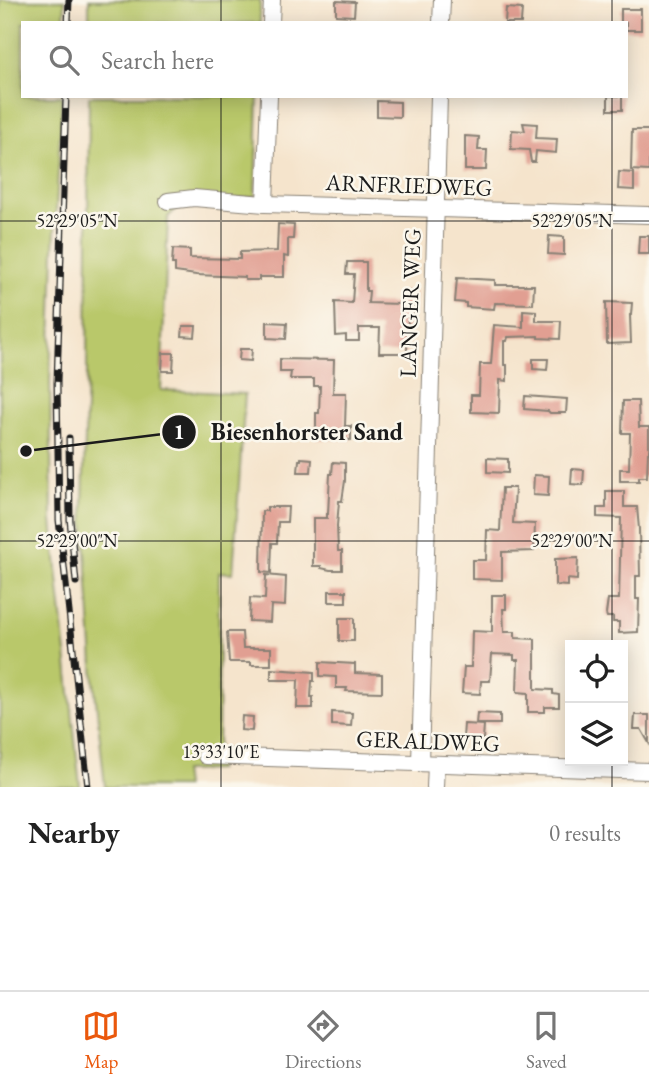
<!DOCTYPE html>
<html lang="en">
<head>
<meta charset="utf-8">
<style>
  body { margin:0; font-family:"EB Garamond",serif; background:#f6f6f6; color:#222 }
  .controls { position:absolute; right:21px; bottom:21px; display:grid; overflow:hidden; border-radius:0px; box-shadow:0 4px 18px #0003 }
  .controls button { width:63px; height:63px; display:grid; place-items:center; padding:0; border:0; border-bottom:2px solid #e0e0e0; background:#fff; color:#222; font:35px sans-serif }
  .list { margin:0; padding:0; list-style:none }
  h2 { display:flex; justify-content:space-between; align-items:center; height:91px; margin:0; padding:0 28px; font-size:30px }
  h2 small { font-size:23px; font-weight:400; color:#767676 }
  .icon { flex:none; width:38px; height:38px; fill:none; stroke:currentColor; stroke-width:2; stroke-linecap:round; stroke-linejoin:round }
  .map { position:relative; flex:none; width:649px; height:787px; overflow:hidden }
  .search { position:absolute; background:#fff; box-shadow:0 4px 18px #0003; left:21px; right:21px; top:21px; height:77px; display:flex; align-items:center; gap:18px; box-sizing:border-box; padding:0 24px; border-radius:0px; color:#767676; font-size:26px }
  .sheet { height:203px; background:#fff }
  nav { display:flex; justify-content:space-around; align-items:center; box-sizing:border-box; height:98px; border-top:2px solid #e0e0e0; background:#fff; font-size:19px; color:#767676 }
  nav a { display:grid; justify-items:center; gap:4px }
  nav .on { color:#ea580c }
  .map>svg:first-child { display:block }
</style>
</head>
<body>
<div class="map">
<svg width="649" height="787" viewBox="0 0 649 787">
  <rect width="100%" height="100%" fill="#fbf7ec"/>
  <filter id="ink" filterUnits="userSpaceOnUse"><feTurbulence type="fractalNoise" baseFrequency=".0143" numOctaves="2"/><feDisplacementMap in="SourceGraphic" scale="14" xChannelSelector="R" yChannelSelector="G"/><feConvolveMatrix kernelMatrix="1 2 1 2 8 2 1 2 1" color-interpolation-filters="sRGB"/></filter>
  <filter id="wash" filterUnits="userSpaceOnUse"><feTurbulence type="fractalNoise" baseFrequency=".00686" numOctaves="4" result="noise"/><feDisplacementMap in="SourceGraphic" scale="28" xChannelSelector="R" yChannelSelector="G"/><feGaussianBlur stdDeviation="1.57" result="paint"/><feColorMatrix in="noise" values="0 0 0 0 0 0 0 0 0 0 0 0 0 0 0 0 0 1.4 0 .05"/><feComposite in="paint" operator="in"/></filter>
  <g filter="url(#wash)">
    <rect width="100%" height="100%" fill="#f5e4cc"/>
    <g fill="#b9c86b" stroke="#6a7244" stroke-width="2">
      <polygon points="0,0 65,0 64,23 23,23 23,96 62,96 54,250 50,381 52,521 80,787 0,787"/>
      <rect x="89" y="0" width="171" height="23"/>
      <polygon points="89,96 258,96 255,196 176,209 168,217 161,390 245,394 233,573 219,572 218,770 183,771 185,787 105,787 94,681 83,505 87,373"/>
    </g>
    <g id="blocks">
      <g fill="#e19f92">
        <polygon points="336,1 355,2 354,16 336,15"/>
        <polygon points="506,8 522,9 521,23 505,23"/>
        <polygon points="621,9 641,9 641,30 626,30 626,23 621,23"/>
        <rect x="608" y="96" width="14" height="14"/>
        <polygon points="377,101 400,102 400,117 377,116"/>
        <polygon points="523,123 537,124 536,138 557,139 556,153 536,151 535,162 531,162 529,150 511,149 512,130 525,131"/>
        <polygon points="632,130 649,130 649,171 631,170"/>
        <polygon points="465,136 479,137 478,150 487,150 486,170 465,170"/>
        <polygon points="619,172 634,173 634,190 618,189"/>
        <polygon points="278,224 294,225 293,239 288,239 288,257 284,256 284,277 259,277 259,280 245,280 245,277 196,275 175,272 175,264 172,264 173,249 190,250 190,258 240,259 240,252 277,251"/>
        <polygon points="549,236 564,237 564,255 548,254"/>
        <polygon points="639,236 649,236 649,254 638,254"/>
        <polygon points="347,262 366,262 366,291 369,291 368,303 401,304 402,291 415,292 414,317 408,317 407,353 379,353 380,328 359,328 359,341 346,341 346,335 336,336 335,302 352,303 354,274 346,274"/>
        <polygon points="457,278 495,280 495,285 534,285 533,304 495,303 494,309 466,307 466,303 455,302"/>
        <polygon points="606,302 632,303 631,315 630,315 631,343 607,344"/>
        <polygon points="523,310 536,311 536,321 561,321 560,339 538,338 538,336 508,337 507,341 504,341 504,365 507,365 507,381 500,380 499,413 471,412 471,395 479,395 480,364 491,364 494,325 523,327"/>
        <polygon points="267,322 287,323 286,339 267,338"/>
        <polygon points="183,326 196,326 195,337 182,336"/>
        <polygon points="240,349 252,349 251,361 239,360"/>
        <polygon points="163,353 174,353 173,371 162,371"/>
        <polygon points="280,359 334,360 333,393 346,393 345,426 351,426 351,440 316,439 316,413 319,413 320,386 314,386 314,379 290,379 291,372 280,372"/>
        <polygon points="533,359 548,359 547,370 533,369"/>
        <polygon points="525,396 567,399 566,413 550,413 548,411 524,409"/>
        <polygon points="623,401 638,401 639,427 649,427 649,453 648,453 647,477 639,477 639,481 620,481 620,469 629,469 630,433 622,433"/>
        <polygon points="301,458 312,459 311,472 298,472 299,460 301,460"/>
        <polygon points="487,458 508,459 508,473 487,472"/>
        <polygon points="333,462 345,463 345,481 342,501 339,501 337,526 338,551 342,551 342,570 330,570 321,568 321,566 313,566 313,518 327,518 327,514 328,514 330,474 332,474"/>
        <polygon points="572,469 584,470 583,485 571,484"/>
        <polygon points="534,475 549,476 548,496 533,495"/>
        <polygon points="502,488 515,488 513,523 535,524 534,551 502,552 502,580 472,579 472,560 486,560 487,530 500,531"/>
        <polygon points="606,491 624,491 624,507 637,507 639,529 640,576 636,576 636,599 639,599 638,632 619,633 619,622 613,622 613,617 607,617 606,614 608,599 619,599 621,518 597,517 597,508 606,508"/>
        <polygon points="267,507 288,507 287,522 278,522 277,543 272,543 271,573 261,572 262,511 267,511"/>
        <polygon points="578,558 577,580 567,579 567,586 555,585 555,559"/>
        <polygon points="266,575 286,577 285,606 271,605 270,622 249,621 250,598 265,599"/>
        <rect x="329" y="591" width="17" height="11"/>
        <polygon points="492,595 506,595 506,609 503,609 504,632 515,632 515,638 535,639 535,689 553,690 553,694 559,695 559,707 545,707 545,712 528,712 528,693 517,692 518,660 514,660 514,655 492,654 490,681 481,681 480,694 462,693 464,667 471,667 472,631 492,632"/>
        <rect x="339" y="618" width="15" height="23"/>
        <polygon points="227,632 242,632 243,648 271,648 271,665 251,665 251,662 229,662"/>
        <polygon points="320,662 355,664 355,673 382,674 382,692 346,691 347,688 336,688 336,677 320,676"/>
        <polygon points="271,669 314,672 314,681 312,681 311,697 313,697 313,708 297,708 298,680 271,680"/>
        <polygon points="332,712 352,713 351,726 332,725"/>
        <polygon points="477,713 500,714 500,724 476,724"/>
        <polygon points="635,715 649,715 649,743 641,729 634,729"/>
        <polygon points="242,716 253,717 252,731 241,730"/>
        <polygon points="464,724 484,725 483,739 463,738"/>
      </g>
    </g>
  </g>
  <g filter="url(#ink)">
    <use href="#blocks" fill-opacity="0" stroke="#888074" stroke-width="2"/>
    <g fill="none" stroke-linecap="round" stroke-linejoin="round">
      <defs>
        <g id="minor">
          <polyline points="271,23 272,0"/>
          <polyline points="441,23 442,0"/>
          <polyline points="168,201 194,198 265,204 649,215"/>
          <polyline points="265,204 269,96"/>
          <polyline points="206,756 649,771"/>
          <polyline points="420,763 439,96"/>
          <polyline points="435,787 436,764"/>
        </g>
      </defs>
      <use href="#minor" stroke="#888074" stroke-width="18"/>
      <use href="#minor" stroke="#fff" stroke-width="16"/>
      <defs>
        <g id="rail">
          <polyline points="68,23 69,0"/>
          <polyline points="66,96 57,382 59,520 88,787"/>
          <polyline points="69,438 70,520 76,582"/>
        </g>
      </defs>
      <use href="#rail" stroke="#1c1c1c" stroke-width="7"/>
      <use href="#rail" stroke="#fbf7ec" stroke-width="4.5" stroke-dasharray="13" stroke-linecap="butt"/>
    </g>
  </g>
  <path fill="none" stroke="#1c1c1c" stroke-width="2" stroke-opacity="0.45" d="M221,0V23M612,0V23M221,96V787M612,96V645M0,221H649M0,541H649M612,761V787"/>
  <g text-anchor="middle" stroke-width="5" stroke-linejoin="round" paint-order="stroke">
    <g font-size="23" fill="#1c1c1c" stroke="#fbf7ec">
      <text transform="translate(409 185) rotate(2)" y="8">ARNFRIEDWEG</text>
      <text transform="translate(410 303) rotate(-88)" y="8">LANGER WEG</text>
      <text transform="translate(428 741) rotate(2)" y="8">GERALDWEG</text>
    </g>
  </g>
  <g font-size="18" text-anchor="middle" fill="#1c1c1c" stroke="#fbf7ec" stroke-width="5" stroke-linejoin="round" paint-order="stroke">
    <text x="77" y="227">52°29'05"N</text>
    <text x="572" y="227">52°29'05"N</text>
    <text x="77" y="547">52°29'00"N</text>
    <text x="572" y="547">52°29'00"N</text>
    <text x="221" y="758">13°33'10"E</text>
  </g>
  <path fill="none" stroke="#1c1c1c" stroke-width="2.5" d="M26 451L179 432"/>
  <g fill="#1c1c1c" stroke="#fbf7ec" stroke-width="2.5">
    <circle cx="26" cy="451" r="7"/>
    <circle cx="179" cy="432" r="18"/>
  </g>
  <g font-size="21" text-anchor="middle" font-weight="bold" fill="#fff">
    <text x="179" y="439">1</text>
  </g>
  <g font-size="24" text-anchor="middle" font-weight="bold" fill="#1c1c1c" stroke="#fbf7ec" stroke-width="5" stroke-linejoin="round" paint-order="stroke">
    <text x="307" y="440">Biesenhorster Sand</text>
  </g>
</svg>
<div class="controls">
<button><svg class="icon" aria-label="locate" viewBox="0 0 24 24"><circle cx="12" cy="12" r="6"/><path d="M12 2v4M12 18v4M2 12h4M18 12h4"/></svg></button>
<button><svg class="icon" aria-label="layers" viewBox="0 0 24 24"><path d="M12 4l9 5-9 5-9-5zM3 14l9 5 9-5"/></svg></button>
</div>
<div class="search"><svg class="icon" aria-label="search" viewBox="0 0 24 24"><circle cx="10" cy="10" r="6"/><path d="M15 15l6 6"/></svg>Search here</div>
</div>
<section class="sheet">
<h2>Nearby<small>0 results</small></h2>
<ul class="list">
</ul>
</section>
<nav>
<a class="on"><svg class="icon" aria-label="map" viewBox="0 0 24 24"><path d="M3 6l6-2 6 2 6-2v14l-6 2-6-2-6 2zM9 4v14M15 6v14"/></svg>Map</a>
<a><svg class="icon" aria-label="directions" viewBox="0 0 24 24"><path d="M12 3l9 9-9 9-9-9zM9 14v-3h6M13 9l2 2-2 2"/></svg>Directions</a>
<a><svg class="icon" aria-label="saved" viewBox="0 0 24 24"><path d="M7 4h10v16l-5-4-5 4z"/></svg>Saved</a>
</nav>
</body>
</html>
